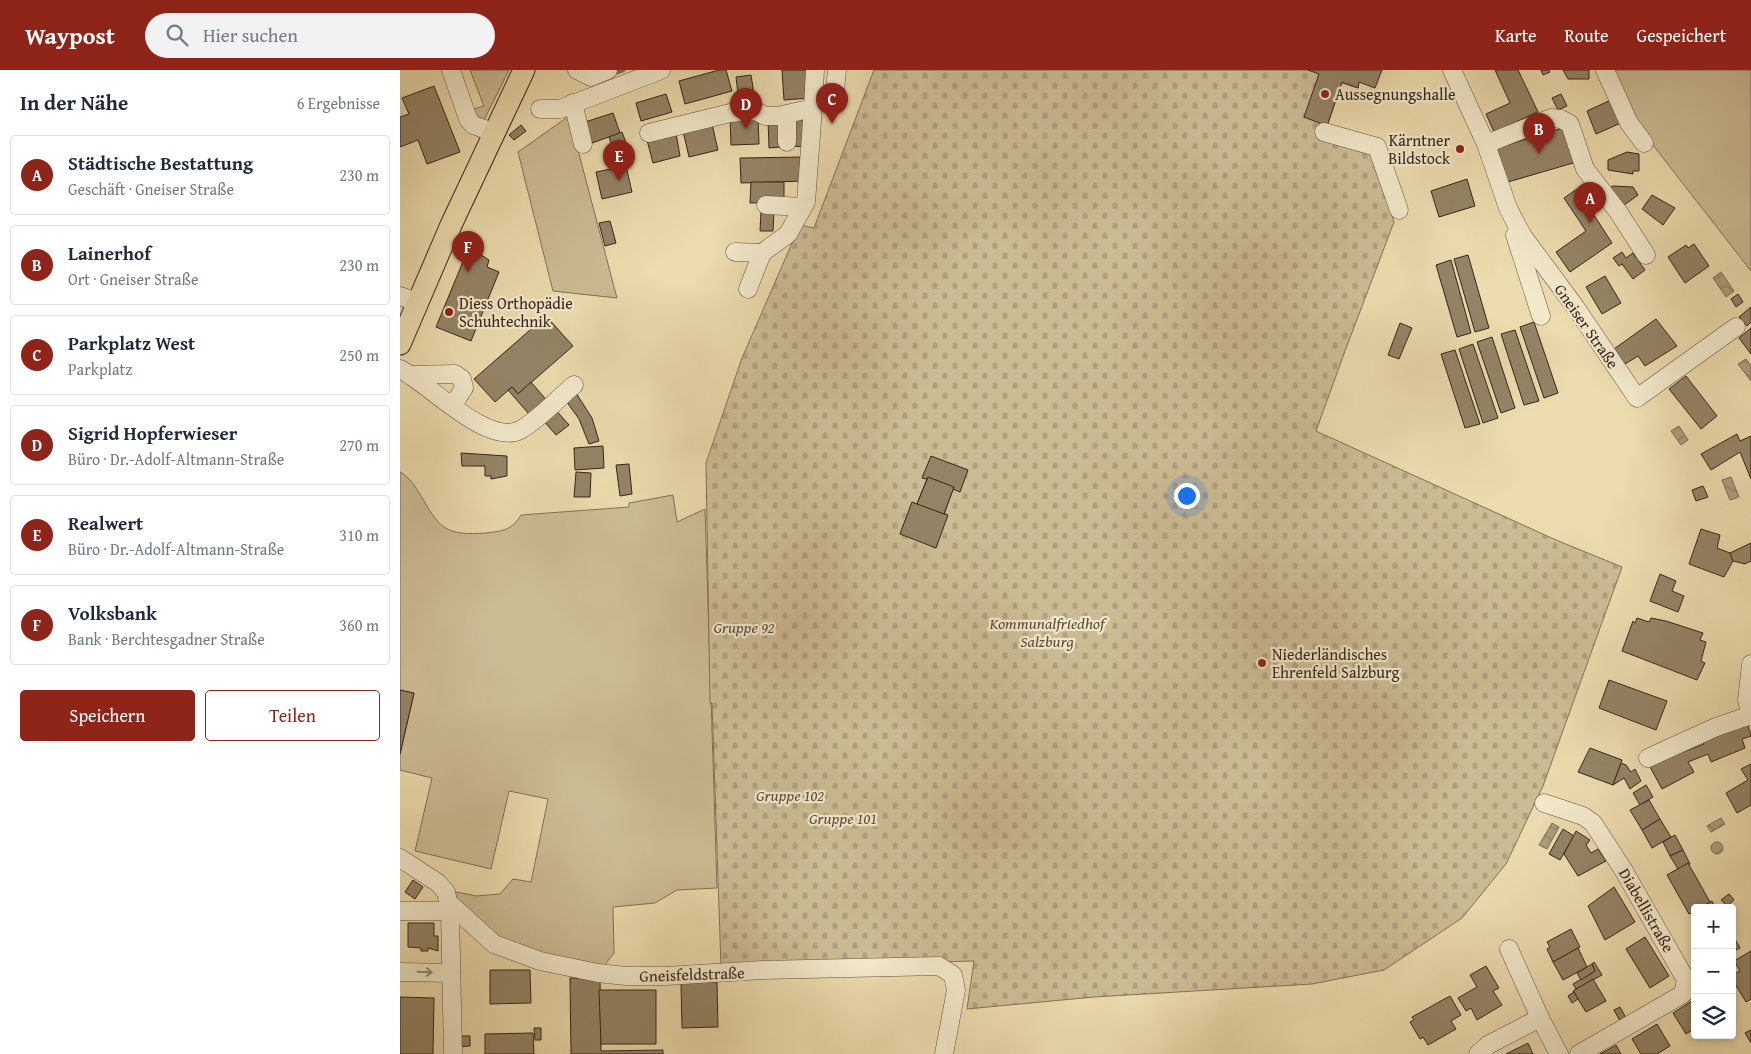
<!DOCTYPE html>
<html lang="de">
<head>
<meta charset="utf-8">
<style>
  body { margin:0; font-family:"Gentium Book Plus",serif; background:#f2f2f3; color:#1f2937 }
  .controls { position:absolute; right:15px; bottom:15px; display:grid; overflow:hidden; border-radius:5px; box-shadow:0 2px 8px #0003 }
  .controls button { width:45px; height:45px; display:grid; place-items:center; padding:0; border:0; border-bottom:1px solid #e0e1e3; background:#fff; color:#1f2937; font:25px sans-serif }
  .you { position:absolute; left:786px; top:425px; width:18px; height:18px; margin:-12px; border:4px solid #fff; border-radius:50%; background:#1a73e8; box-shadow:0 0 0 8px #1a73e833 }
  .badge { display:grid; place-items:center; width:32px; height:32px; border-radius:50%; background:#8f2418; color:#fff; font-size:16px; font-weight:700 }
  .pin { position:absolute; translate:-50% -41px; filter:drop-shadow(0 1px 2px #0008) }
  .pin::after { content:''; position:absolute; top:26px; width:18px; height:15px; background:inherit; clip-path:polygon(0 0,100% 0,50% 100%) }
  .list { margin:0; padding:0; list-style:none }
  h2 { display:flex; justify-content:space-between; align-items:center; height:65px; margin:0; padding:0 20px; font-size:21px }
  h2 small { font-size:16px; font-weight:400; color:#747a83 }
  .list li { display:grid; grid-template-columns:32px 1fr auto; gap:15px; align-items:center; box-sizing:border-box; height:80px; margin:0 10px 10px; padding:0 10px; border:1px solid #e0e1e3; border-radius:5px }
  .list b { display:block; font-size:19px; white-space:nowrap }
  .list p { margin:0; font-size:16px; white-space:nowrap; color:#747a83 }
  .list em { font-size:16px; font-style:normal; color:#747a83 }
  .actions { display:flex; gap:10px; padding:15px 20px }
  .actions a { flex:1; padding:11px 0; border:1px solid #8f2418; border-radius:5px; text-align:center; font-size:18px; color:#8f2418 }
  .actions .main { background:#8f2418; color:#fff }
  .icon { flex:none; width:28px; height:28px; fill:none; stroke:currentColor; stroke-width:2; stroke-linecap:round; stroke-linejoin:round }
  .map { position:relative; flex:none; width:1351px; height:984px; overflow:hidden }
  header { display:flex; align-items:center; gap:30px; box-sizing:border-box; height:70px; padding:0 25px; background:#8f2418; color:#fff }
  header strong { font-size:24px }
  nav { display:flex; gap:28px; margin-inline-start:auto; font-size:18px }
  .search { width:350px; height:45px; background:#f2f2f3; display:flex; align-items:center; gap:12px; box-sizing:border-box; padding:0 18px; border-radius:28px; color:#747a83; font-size:19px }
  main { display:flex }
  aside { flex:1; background:#fff }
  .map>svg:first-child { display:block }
</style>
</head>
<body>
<header>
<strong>Waypost</strong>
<div class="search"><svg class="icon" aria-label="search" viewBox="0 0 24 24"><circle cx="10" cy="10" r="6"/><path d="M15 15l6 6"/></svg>Hier suchen</div>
<nav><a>Karte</a><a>Route</a><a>Gespeichert</a></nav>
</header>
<main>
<aside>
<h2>In der Nähe<small>6 Ergebnisse</small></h2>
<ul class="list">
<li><span class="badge">A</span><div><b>Städtische Bestattung</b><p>Geschäft · Gneiser Straße</p></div><em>230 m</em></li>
<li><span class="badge">B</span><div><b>Lainerhof</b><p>Ort · Gneiser Straße</p></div><em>230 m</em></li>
<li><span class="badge">C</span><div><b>Parkplatz West</b><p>Parkplatz</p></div><em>250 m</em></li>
<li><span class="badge">D</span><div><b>Sigrid Hopferwieser</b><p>Büro · Dr.-Adolf-Altmann-Straße</p></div><em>270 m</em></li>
<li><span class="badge">E</span><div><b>Realwert</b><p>Büro · Dr.-Adolf-Altmann-Straße</p></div><em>310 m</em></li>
<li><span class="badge">F</span><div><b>Volksbank</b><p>Bank · Berchtesgadner Straße</p></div><em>360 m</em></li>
</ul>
<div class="actions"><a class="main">Speichern</a><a>Teilen</a></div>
</aside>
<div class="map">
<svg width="1351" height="984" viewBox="0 0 1351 984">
  <defs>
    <pattern id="cemetery-stones" width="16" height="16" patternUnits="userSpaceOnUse" patternTransform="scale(1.25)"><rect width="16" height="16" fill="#ccbc94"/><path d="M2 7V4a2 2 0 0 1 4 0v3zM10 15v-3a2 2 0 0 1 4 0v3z" fill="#b0a17f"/></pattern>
    <pattern id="water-waves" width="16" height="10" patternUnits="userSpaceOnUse" patternTransform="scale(1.25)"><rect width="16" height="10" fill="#ad9d7b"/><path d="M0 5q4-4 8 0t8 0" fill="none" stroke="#8e8064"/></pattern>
  </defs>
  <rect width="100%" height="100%" fill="#ebdbad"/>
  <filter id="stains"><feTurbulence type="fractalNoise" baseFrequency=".004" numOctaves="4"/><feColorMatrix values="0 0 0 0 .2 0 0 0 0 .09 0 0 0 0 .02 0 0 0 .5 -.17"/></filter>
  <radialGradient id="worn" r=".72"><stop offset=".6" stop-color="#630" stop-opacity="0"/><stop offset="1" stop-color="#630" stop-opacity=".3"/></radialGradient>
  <g fill="#ccbc94" stroke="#817157">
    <polygon points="70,0 109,0 84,50 72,43 74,39 84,36"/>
    <polygon points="1211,0 1351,0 1351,201 1235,52"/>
    <polygon points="169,46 217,228 153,221 118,82"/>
    <path d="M0,402C9,407 15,416 20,424C39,458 45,466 86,463C103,461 112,460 121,445L229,437V433L273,425L277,452L305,439L317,818L277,820L255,833L213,837L214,883L203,897L138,884L95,867L54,825L57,822L76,826L100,824L113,809L131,812L148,729L109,721L91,799L15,781L32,708L0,700V684L14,624L0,620Z"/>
  </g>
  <polygon fill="url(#cemetery-stones)" stroke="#817157" points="474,0 982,0 959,12 958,18 942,13 927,56 972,82 994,152 945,281 916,361 1156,470 1222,497 1143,716 1106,794 1062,848 984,900 912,914 694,927 567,939 574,891 321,897 312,633 310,633 306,393 342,288 400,155 414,158"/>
  <g fill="url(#water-waves)" stroke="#7d6d54">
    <polygon points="1321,202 1334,221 1326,227 1313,208"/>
    <polygon points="1346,289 1351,296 1351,311 1338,294"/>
    <polygon points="1279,356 1288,370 1281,375 1271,361"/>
    <polygon points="1331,407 1339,427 1330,430 1322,410"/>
    <polygon points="1321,748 1325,754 1311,762 1307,756"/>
    <polygon points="1152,753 1159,757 1147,779 1139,775"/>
    <circle cx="1317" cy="778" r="6"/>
  </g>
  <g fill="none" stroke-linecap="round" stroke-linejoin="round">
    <polyline stroke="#7d6d54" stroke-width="4.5" points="211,4 223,0"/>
  </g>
  <g fill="#948466" stroke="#36261a">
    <polygon points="319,0 326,0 332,21 285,34 279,11"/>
    <polygon points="382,0 408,0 410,28 384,30"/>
    <polygon points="908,0 982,0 975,18 959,12 958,18 942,12 927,56 904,47 919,4"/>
    <polygon points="1095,0 1118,0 1138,42 1094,62 1086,44 1110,33"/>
    <polygon points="1141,0 1149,0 1150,2 1143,5"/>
    <polygon points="1163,0 1189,0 1189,9 1168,9"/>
    <polygon points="351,5 355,30 339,32 336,7"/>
    <polygon points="34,16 60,82 27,94 18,70 0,77 0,47 9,44 2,28"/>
    <polygon points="266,24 272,42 241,51 236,33"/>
    <polygon points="1161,24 1167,36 1158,40 1152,28"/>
    <polygon points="1213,29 1223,52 1196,64 1187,41"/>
    <polygon points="213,43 220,63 192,73 185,52"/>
    <polygon points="358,46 359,74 331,75 330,47"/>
    <polygon points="381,48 381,77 369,78 368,49"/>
    <polygon points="394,49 406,50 404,77 392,76"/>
    <polygon points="312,54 318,80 289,87 283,61"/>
    <polygon points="121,55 126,61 114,70 109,65"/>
    <polygon points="1169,56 1180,91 1108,112 1097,78"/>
    <polygon points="222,62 229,81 216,86 209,67"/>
    <polygon points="276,63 280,86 253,93 247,70"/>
    <polygon points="1227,82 1239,84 1239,101 1233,101 1233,104 1208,100 1208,90"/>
    <polygon points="404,87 405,111 341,113 340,88"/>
    <polygon points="226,96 232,122 202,129 196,102"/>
    <polygon points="1067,109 1075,136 1039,147 1031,121"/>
    <polygon points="351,112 384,112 384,132 350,133"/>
    <polygon points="1213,116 1233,117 1238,125 1220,138 1208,119"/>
    <polygon points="1177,119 1212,173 1170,202 1156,182 1186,161 1164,128"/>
    <polygon points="1252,125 1275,138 1263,155 1242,139"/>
    <polygon points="361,142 374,142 373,161 360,161"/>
    <polygon points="210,151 216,173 205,176 199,153"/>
    <polygon points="1294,174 1309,196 1285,213 1268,187 1286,175 1288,178"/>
    <polygon points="69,177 89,190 87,197 99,202 71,271 36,257"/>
    <polygon points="1222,182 1226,188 1233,183 1245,200 1233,209 1222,194 1219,196 1213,188"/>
    <polygon points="1068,185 1089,258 1075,262 1054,189"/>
    <polygon points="1051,190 1071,263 1057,267 1036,195"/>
    <polygon points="1205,206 1221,233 1202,244 1186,217"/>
    <polygon points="1338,224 1343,232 1336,237 1331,229"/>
    <polygon points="1351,237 1351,252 1347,256 1339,247"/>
    <polygon points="146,246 173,276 118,324 112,317 95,332 74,309"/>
    <polygon points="1256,249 1277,276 1245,296 1238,286 1225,294 1214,279"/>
    <polygon points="1134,252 1158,323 1144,328 1120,257"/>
    <polygon points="1000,253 1012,258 999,289 988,285"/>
    <polygon points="1351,258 1351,284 1339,268"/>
    <polygon points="1115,260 1139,331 1124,335 1101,264"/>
    <polygon points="1092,267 1115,338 1101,343 1077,272"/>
    <polygon points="1073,274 1098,348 1083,353 1059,279"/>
    <polygon points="1055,280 1080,354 1065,358 1041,284"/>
    <polygon points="1286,306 1317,346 1301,359 1269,319"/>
    <polygon points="131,312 149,333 129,344 108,320 112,317 118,324"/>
    <polygon points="176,323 192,348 199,371 189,374 179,349 164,328"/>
    <polygon points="154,338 169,355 156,365 142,349"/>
    <polygon points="1337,364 1340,371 1351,366 1351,409 1340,382 1311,400 1301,384"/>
    <polygon points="203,376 204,398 175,400 174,378"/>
    <polygon points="61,383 107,386 107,406 91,409 91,406 85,406 85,396 62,396"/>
    <polygon points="531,386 568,400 560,422 553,419 544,444 548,445 536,478 500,464 512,432 517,434 527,409 522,408"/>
    <polygon points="229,394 232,424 220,426 216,395"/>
    <polygon points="176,402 191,403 190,427 174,427"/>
    <polygon points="528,407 554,417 544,444 517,434"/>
    <polygon points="1303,416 1308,427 1296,431 1292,420"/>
    <polygon points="1301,459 1320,465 1317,478 1330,483 1333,491 1324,507 1289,494"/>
    <polygon points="1351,473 1351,491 1345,494 1333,491 1330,483"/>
    <polygon points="1260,504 1276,511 1272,521 1284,526 1278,542 1250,531"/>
    <polygon points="1237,548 1249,552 1251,548 1266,551 1303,563 1300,570 1306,572 1301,591 1305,593 1297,610 1222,581 1233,551 1235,553"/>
    <polygon points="1209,610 1267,631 1256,660 1199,638"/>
    <polygon points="0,620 14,623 0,684"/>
    <polygon points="1348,655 1351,666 1342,669 1345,678 1311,692 1308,684 1288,692 1294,702 1262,719 1249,695 1304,674 1301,669 1336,656 1337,659"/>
    <polygon points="1190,678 1222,690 1213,715 1178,702"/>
    <polygon points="1221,693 1226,695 1231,702 1235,699 1241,711 1230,719 1224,708 1213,715"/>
    <polygon points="1351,694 1351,735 1337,743 1326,723 1348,710 1341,699"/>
    <polygon points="1246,715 1253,727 1240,735 1233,723"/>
    <polygon points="1249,730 1260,749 1242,760 1230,740"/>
    <polygon points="1260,749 1271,767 1252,778 1242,760"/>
    <polygon points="1163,759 1174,766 1160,790 1149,784"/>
    <polygon points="1176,761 1190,770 1186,775 1191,783 1198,779 1206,791 1178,806 1164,784"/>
    <polygon points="1275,765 1283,780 1270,786 1263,772"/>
    <polygon points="1283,780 1290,794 1278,799 1270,786"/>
    <polygon points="1288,793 1310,832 1300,838 1295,838 1295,841 1289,844 1267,805"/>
    <polygon points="13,810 23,817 15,829 5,822"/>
    <polygon points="1214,817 1235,852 1205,870 1188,836"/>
    <polygon points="1329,824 1334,830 1327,836 1321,830"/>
    <polygon points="1312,831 1315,838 1300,838 1310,832"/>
    <polygon points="8,853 34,853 34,866 38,866 38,881 28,878 28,881 21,881 21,878 8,877"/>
    <polygon points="1171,859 1180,877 1153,892 1147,879 1150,877 1147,872"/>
    <polygon points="1332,864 1340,878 1332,882"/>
    <polygon points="1245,867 1269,906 1250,918 1226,879"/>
    <polygon points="1178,878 1187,897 1163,910 1153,892"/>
    <polygon points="1351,881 1351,929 1346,932 1332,909 1332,905 1340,901 1334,891"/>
    <polygon points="1194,892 1202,905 1176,919 1173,914 1195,901 1192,894"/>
    <polygon points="1192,894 1195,901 1181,910 1177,903"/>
    <polygon points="1086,896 1099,918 1093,921 1102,935 1077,950 1071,938 1066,941 1058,928 1077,917 1070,905"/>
    <polygon points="90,900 130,900 131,933 90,934"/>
    <polygon points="170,908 200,908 201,981 263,980 263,984 171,984"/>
    <polygon points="1193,909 1206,931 1186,942 1173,921"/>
    <polygon points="317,912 318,957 282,958 281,913"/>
    <polygon points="199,920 256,920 256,974 201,974"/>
    <polygon points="1174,922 1178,929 1172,933 1168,926"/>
    <polygon points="1050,926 1061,945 1051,951 1056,959 1028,975 1023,967 1020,969 1010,952 1014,950 1012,947"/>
    <polygon points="0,927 34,928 33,984 0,984"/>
    <polygon points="1295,929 1295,958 1286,964 1273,943"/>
    <polygon points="1220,937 1226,948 1220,951 1214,940"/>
    <polygon points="1257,954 1270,976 1257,984 1241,984 1232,969"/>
    <polygon points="134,958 141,958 141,970 135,970"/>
    <polygon points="1351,960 1351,973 1345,963"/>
    <polygon points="133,963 134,984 85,984 85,964"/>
    <polygon points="59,966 70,966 70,976 59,977"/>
    <polygon points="1128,973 1133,984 1106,984"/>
    <polygon points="1216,975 1221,984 1200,984 1211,978"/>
  </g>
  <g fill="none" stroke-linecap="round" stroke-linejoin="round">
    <defs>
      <g id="minor">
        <polyline points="51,0 68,49 73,55 93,62"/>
        <polyline points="177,0 191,7 208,0"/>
        <polyline points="1052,0 1086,74 1108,138 1122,165 1176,238 1237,328 1336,257"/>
        <polyline points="1205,0 1229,53 1244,73"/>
        <polyline points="434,30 437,0"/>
        <polyline points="173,33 183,74"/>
        <polyline points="140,39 160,39 261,0"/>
        <polyline points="924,62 977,77 999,140"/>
        <polyline points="249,63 330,43 356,41 365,46 378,46 413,38 415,0"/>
        <polyline points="387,72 387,44"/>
        <polyline points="1086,74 1151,48 1161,49 1170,54 1185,99 1217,140 1246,185"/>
        <polyline points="366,135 403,137"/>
        <polyline points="1115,165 1141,246"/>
        <polyline points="335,182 362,183"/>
        <polyline points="348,219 362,183 388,164 406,132 413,38"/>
        <polyline points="0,226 17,232"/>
        <path d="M0,299C28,313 88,377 120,360C140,349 157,329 174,315"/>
        <polyline points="9,305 55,304 62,309 64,318 57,329 49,334"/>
        <polyline points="1351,594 1347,630 1351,645"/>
        <polyline points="1248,688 1316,657 1351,645"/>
        <polyline points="1144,733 1183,746 1193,753 1224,801 1286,910 1283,924 1179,984"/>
        <polyline points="0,788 38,813 46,822 50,841 53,984"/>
        <polyline points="49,833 94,874 140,891 198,903 226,906 266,906 362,900 539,896 553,905 556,920 544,984"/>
        <polyline points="0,841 50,841"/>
        <polyline points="1109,879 1140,948 1159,984"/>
        <polyline points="0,902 51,903"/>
        <polyline points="1078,984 1088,975 1140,948"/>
      </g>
      <polyline id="major" points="0,274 51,155 124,0"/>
    </defs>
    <use href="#minor" stroke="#63533f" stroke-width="19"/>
    <use href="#major" stroke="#36261a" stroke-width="23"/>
    <use href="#minor" stroke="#f2e8ca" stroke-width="18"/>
    <use href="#major" stroke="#ebdbad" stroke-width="21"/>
  </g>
  <defs><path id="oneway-shaft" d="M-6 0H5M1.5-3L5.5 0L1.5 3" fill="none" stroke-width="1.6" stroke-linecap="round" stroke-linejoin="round" transform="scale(1.25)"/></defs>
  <use stroke="#948772" href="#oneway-shaft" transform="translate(25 902) rotate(2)"/>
  <g fill="#8f2418" stroke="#f2e8ca" stroke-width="2">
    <circle cx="925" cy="24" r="5"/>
    <circle cx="1060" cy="79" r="5"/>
    <circle cx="49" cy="242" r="5"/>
    <circle cx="862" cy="593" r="5"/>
  </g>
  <g text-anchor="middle" stroke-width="4.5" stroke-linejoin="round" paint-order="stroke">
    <g font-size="16" fill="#36261a" stroke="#f2e8ca" text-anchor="start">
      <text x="935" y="30">Aussegnungshalle</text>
      <text x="1050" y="76" text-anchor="end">Kärntner<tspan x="1050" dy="18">Bildstock</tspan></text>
      <text x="59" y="239">Diess Orthopädie<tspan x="59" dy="18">Schuhtechnik</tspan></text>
      <text x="872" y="590">Niederländisches<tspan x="872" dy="18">Ehrenfeld Salzburg</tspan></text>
    </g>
    <g font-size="16" fill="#36261a" stroke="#f2e8ca">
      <text transform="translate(1187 256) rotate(55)" y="6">Gneiser Straße</text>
      <text transform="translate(1247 840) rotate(60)" y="6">Diabellistraße</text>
      <text transform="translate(292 904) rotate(-2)" y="6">Gneisfeldstraße</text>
    </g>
    <g font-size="16" font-style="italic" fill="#5c4c38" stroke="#f2e8ca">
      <text x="647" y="559">Kommunalfriedhof<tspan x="647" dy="18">Salzburg</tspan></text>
      <text x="344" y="563">Gruppe 92</text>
      <text x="390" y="731">Gruppe 102</text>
      <text x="443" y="754">Gruppe 101</text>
    </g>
  </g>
  <rect width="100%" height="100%" filter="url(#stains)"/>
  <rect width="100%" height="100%" fill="url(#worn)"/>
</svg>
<div class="controls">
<button>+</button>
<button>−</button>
<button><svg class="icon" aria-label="layers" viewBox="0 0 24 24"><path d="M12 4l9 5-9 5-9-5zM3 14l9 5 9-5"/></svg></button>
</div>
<div class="you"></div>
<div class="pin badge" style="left:1190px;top:153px">A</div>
<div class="pin badge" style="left:1139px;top:84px">B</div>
<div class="pin badge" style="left:432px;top:54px">C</div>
<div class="pin badge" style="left:346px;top:59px">D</div>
<div class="pin badge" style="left:219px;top:111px">E</div>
<div class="pin badge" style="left:68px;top:202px">F</div>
</div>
</main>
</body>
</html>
